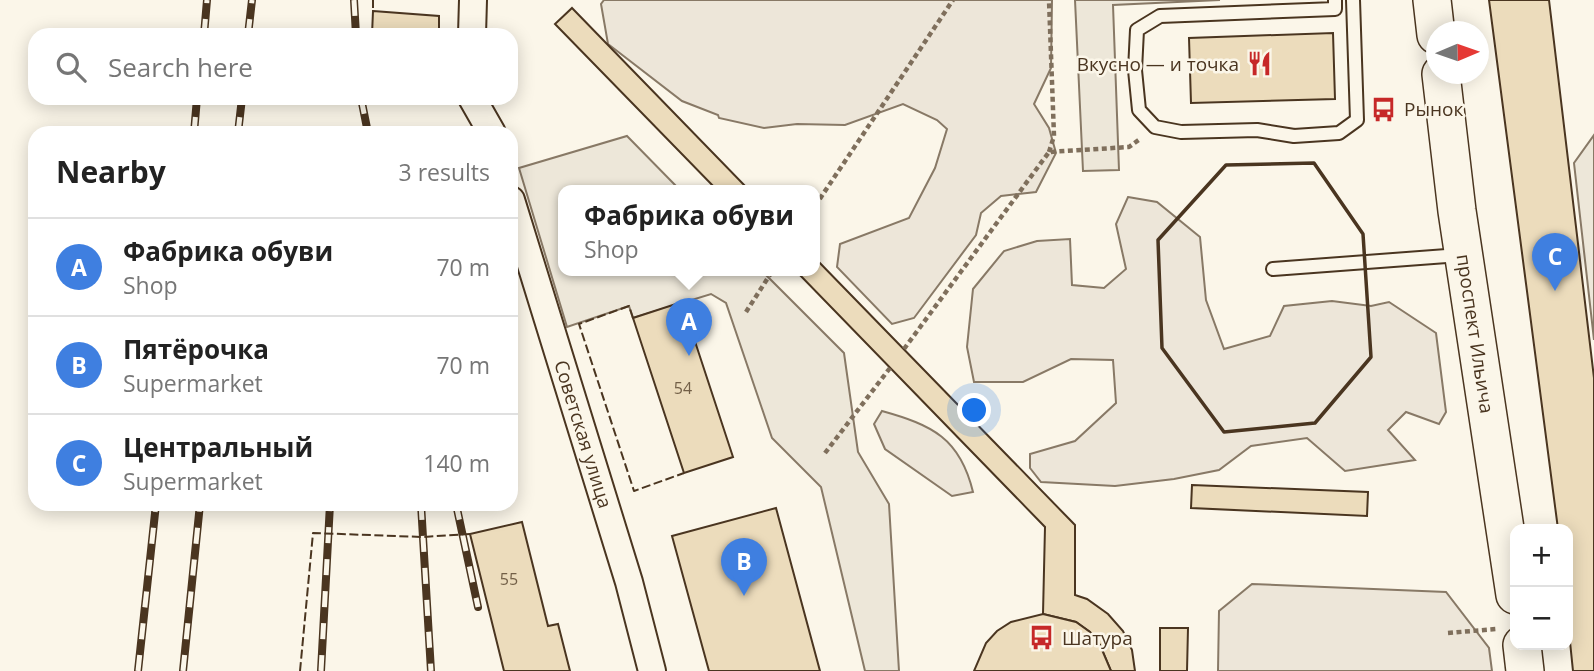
<!DOCTYPE html>
<html lang="en">
<head>
<meta charset="utf-8">
<style>
  body { margin:0; font-family:"Open Sans",sans-serif; background:#f6f6f6; color:#222 }
  .controls { position:absolute; right:21px; bottom:21px; display:grid; overflow:hidden; border-radius:14px; box-shadow:0 4px 18px #0003 }
  .controls button { width:63px; height:63px; display:grid; place-items:center; padding:0; border:0; border-bottom:2px solid #e0e0e0; background:#fff; color:#222; font:35px sans-serif }
  .compass { position:absolute; left:1426px; top:21px; width:63px; height:63px; border-radius:50%; background:#fff; box-shadow:0 4px 18px #0003; rotate:88deg }
  .you { position:absolute; left:975px; top:411px; width:24px; height:24px; margin:-18px; border:5px solid #fff; border-radius:50%; background:#1a73e8; box-shadow:0 0 0 10px #1a73e833 }
  .badge { display:grid; place-items:center; width:46px; height:46px; border-radius:50%; background:#2563eb; color:#fff; font-size:23px; font-weight:700 }
  .pin { position:absolute; translate:-50% -58px; filter:drop-shadow(0 2px 4px #0008) }
  .pin::after { content:''; position:absolute; top:37px; width:24px; height:21px; background:inherit; clip-path:polygon(0 0,100% 0,50% 100%) }
  .popup { position:absolute; left:558px; top:185px; width:262px; height:91px; box-sizing:border-box; display:grid; place-content:center; border-radius:14px; background:#fff; filter:drop-shadow(0 2px 5px #0005); font-size:23px; white-space:nowrap; color:#767676 }
  .popup b { font-size:26px; color:#222 }
  .popup::after { content:''; position:absolute; left:50%; top:100%; margin-left:-14px; border:14px solid transparent; border-top-color:#fff }
  .list { margin:0; padding:0; list-style:none }
  h2 { display:flex; justify-content:space-between; align-items:center; height:91px; margin:0; padding:0 28px; font-size:30px }
  h2 small { font-size:23px; font-weight:400; color:#767676 }
  .list li { display:grid; grid-template-columns:46px 1fr auto; gap:21px; align-items:center; box-sizing:border-box; height:98px; padding:0 28px; border-top:2px solid #e0e0e0 }
  .list b { display:block; font-size:26px; white-space:nowrap }
  .list p { margin:0; font-size:23px; white-space:nowrap; color:#767676 }
  .list em { font-size:23px; font-style:normal; color:#767676 }
  .icon { flex:none; width:38px; height:38px; fill:none; stroke:currentColor; stroke-width:2; stroke-linecap:round; stroke-linejoin:round }
  .map { position:relative; flex:none; width:1594px; height:671px; overflow:hidden }
  .search { position:absolute; background:#fff; box-shadow:0 4px 18px #0003; left:28px; top:28px; width:490px; height:77px; display:flex; align-items:center; gap:18px; box-sizing:border-box; padding:0 24px; border-radius:21px; color:#767676; font-size:26px }
  .panel { position:absolute; background:#fff; box-shadow:0 4px 18px #0003; left:28px; top:126px; width:490px; height:385px; border-radius:21px }
  .map>svg:first-child { display:block }
</style>
</head>
<body>
<div class="map">
<svg width="1594" height="671" viewBox="0 0 1594 671">
  <rect width="100%" height="100%" fill="#fbf6e9"/>
  <g fill="#ede6d9" stroke="#887966" stroke-width="2">
    <polygon points="604,0 1052,0 1051,68 1034,104 1049,128 1056,153 1036,192 1001,196 981,213 976,235 914,318 892,324 837,267 840,244 909,218 935,168 947,129 937,120 903,104 845,125 797,124 764,128 719,118 718,115 682,101 608,44 601,4"/>
    <polygon points="1128,197 1157,202 1200,237 1206,300 1224,349 1270,336 1284,306 1332,301 1371,306 1389,302 1436,333 1446,412 1439,424 1406,412 1388,430 1415,460 1345,471 1307,438 1251,446 1219,470 1174,479 1115,486 1041,482 1030,468 1030,454 1075,441 1116,403 1113,360 1071,359 1023,382 974,382 967,347 973,289 1004,251 1037,241 1070,239 1072,285 1104,288 1126,269 1116,224"/>
    <path d="M882,411C932,425 960,438 973,492L952,496L885,449L874,424Z"/>
    <polygon points="1252,584 1446,592 1489,648 1492,671 1218,671 1219,611"/>
  </g>
  <g fill="#ede7d9" stroke="#887966" stroke-width="2">
    <polygon points="1075,0 1220,0 1113,5 1119,170 1083,171"/>
    <polygon points="1594,135 1594,340 1574,163"/>
    <polygon points="627,136 680,190 563,190 563,270 761,270 844,353 858,452 889,504 899,671 865,671 821,487 772,438 726,303 711,294 633,318 629,306 567,327 519,168"/>
  </g>
  <g fill="#ecdcbc" stroke="#4a3520" stroke-width="2">
    <polygon points="1489,0 1549,0 1594,378 1594,671 1573,671 1568,622 1568,529 1558,529"/>
    <polygon points="572,8 749,190 717,190 555,24"/>
    <polygon points="373,11 439,16 439,35 372,35"/>
    <polygon points="1333,33 1335,99 1191,103 1189,38"/>
    <polygon points="815,258 1075,525 1075,595 1087,599 1108,614 1123,631 1132,650 1135,671 1111,671 1100,645 1090,632 1076,622 1043,614 1045,527 795,270 815,270"/>
    <polygon points="682,302 733,457 684,473 633,318"/>
    <polygon points="1192,485 1368,492 1367,516 1191,508"/>
    <polygon points="776,508 820,671 709,671 672,536"/>
    <polygon points="522,522 548,626 558,624 570,671 504,671 470,534"/>
    <polygon points="1043,614 1076,622 1090,632 1100,645 1111,671 974,671 986,643 997,631 1011,622"/>
    <polygon points="1160,628 1188,628 1187,671 1160,671"/>
  </g>
  <g fill="none" stroke-linecap="round" stroke-linejoin="round">
    <defs>
      <g id="lane">
        <polyline points="1335,0 1335,9 1160,16 1137,30 1135,70 1139,110 1155,127 1181,132 1257,130 1294,136 1339,133 1357,120 1353,0"/>
        <polyline points="1273,269 1460,255"/>
      </g>
      <g id="street">
        <polyline points="472,35 473,0"/>
        <polyline points="472,98 492,133"/>
        <path id="s1" d="M511,200L629,582L652,671"/>
      </g>
      <g id="secondary">
        <polyline points="1432,0 1436,35"/>
        <path id="s2" d="M1441,74L1457,211L1515,595"/>
        <polyline points="1522,645 1525,671"/>
      </g>
    </defs>
    <use href="#lane" stroke="#4a3520" stroke-width="16"/>
    <use href="#street" stroke="#4a3520" stroke-width="30"/>
    <use href="#secondary" stroke="#4a3520" stroke-width="40"/>
    <g stroke="#7f6f5c" stroke-width="4.5" stroke-dasharray="5 3.5" stroke-linecap="butt">
      <polyline points="1049,152 1054,136 1049,0"/>
      <polyline points="815,206 953,0"/>
      <polyline points="746,312 773,270"/>
      <polyline points="904,349 1049,152 1129,147 1140,139"/>
      <polyline points="825,453 890,368"/>
      <polyline points="1448,633 1496,629"/>
    </g>
    <use href="#lane" stroke="#fbf6e9" stroke-width="12"/>
    <use href="#street" stroke="#fbf6e9" stroke-width="26"/>
    <use href="#secondary" stroke="#fbf6e9" stroke-width="37"/>
    <defs>
      <g id="rail">
        <polyline points="354,0 356,35"/>
        <polyline points="204,35 207,0"/>
        <polyline points="248,35 252,0"/>
        <polyline points="361,98 368,133"/>
        <polyline points="194,133 197,98"/>
        <polyline points="238,133 242,98"/>
        <polyline points="421,504 431,671"/>
        <polyline points="456,504 478,607"/>
        <polyline points="138,671 156,504"/>
        <polyline points="183,671 200,504"/>
        <polyline points="321,671 330,504"/>
      </g>
    </defs>
    <use href="#rail" stroke="#4a3520" stroke-width="8"/>
    <use href="#rail" stroke="#fbf6e9" stroke-width="5" stroke-dasharray="16" stroke-linecap="butt"/>
    <g stroke="#4a3520" stroke-width="2" stroke-dasharray="9 3.5" stroke-linecap="butt">
      <polyline points="373,0 373,8"/>
      <polyline points="438,99 462,99"/>
      <polyline points="633,318 629,306 579,324 634,491 684,473"/>
      <polyline points="300,671 313,533 423,537 470,534"/>
    </g>
    <polygon stroke="#4a3520" stroke-width="3.5" points="1314,163 1363,234 1371,357 1315,423 1224,432 1162,348 1158,240 1226,165"/>
  </g>
  <defs>
    <symbol id="restaurant-bare" viewBox="-9 -9 18 18"><path d="M-5-6h1v4h1v-4h1v4h1v-4h1v5L-1.5 .5V6h-2V.5L-5-1ZM5-6V6H3V1.5H1.5Q1.5-4 5-6Z" fill="#c62828" stroke="#fbf6e9" stroke-width="2.5" paint-order="stroke"/></symbol>
    <symbol id="bus-bare" viewBox="-9 -9 18 18"><path d="M-5-6H5V4H4V6H2V4H-2V6H-4V4H-5ZM-3.5-4V0h7V-4ZM-3.5 1.2v1.5H-2V1.2ZM2 1.2v1.5H3.5V1.2Z" fill="#c62828" stroke="#fbf6e9" stroke-width="2.5" paint-order="stroke"/></symbol>
  </defs>
  <g fill-rule="evenodd">
    <use href="#restaurant-bare" x="1242" y="46" width="35" height="35"/>
    <use href="#bus-bare" x="1366" y="92" width="35" height="35"/>
    <use href="#bus-bare" x="1024" y="620" width="35" height="35"/>
  </g>
  <g text-anchor="middle" stroke-width="5" stroke-linejoin="round" paint-order="stroke">
    <g font-size="16" fill="#725f47">
      <text x="683" y="394">54</text>
      <text x="509" y="585">55</text>
    </g>
    <g font-size="19" fill="#4a3520" stroke="#fbf6e9" text-anchor="start">
      <text x="1239" y="71" text-anchor="end">Вкусно — и точка</text>
      <text x="1404" y="116">Рынок</text>
      <text x="1062" y="645">Шатура</text>
    </g>
    <g font-size="19" fill="#4a3520" stroke="#fbf6e9">
      <text dy="7" stroke="none"><textPath href="#s2" startOffset="262">проспект Ильича</textPath></text>
      <text dy="7" stroke="none"><textPath href="#s1" startOffset="245">Советская улица</textPath></text>
    </g>
  </g>
</svg>
<div class="controls">
<button>+</button>
<button>−</button>
</div>
<svg class="compass" viewBox="-18 -18 36 36"><path d="M0-13l5 13h-10z" fill="#e53935"/><path d="M0 13l5-13h-10z" fill="#767676"/></svg>
<div class="you"></div>
<div class="pin badge" style="left:689px;top:356px;background:#3f7fe0">A</div>
<div class="popup"><b>Фабрика обуви</b>Shop</div>
<div class="pin badge" style="left:744px;top:596px;background:#3f7fe0">B</div>
<div class="pin badge" style="left:1555px;top:291px;background:#3f7fe0">C</div>
<div class="search"><svg class="icon" aria-label="search" viewBox="0 0 24 24"><circle cx="10" cy="10" r="6"/><path d="M15 15l6 6"/></svg>Search here</div>
<section class="panel">
<h2>Nearby<small>3 results</small></h2>
<ul class="list">
<li><span class="badge" style="background:#3f7fe0">A</span><div><b>Фабрика обуви</b><p>Shop</p></div><em>70 m</em></li>
<li><span class="badge" style="background:#3f7fe0">B</span><div><b>Пятёрочка</b><p>Supermarket</p></div><em>70 m</em></li>
<li><span class="badge" style="background:#3f7fe0">C</span><div><b>Центральный</b><p>Supermarket</p></div><em>140 m</em></li>
</ul>
</section>
</div>
</body>
</html>
